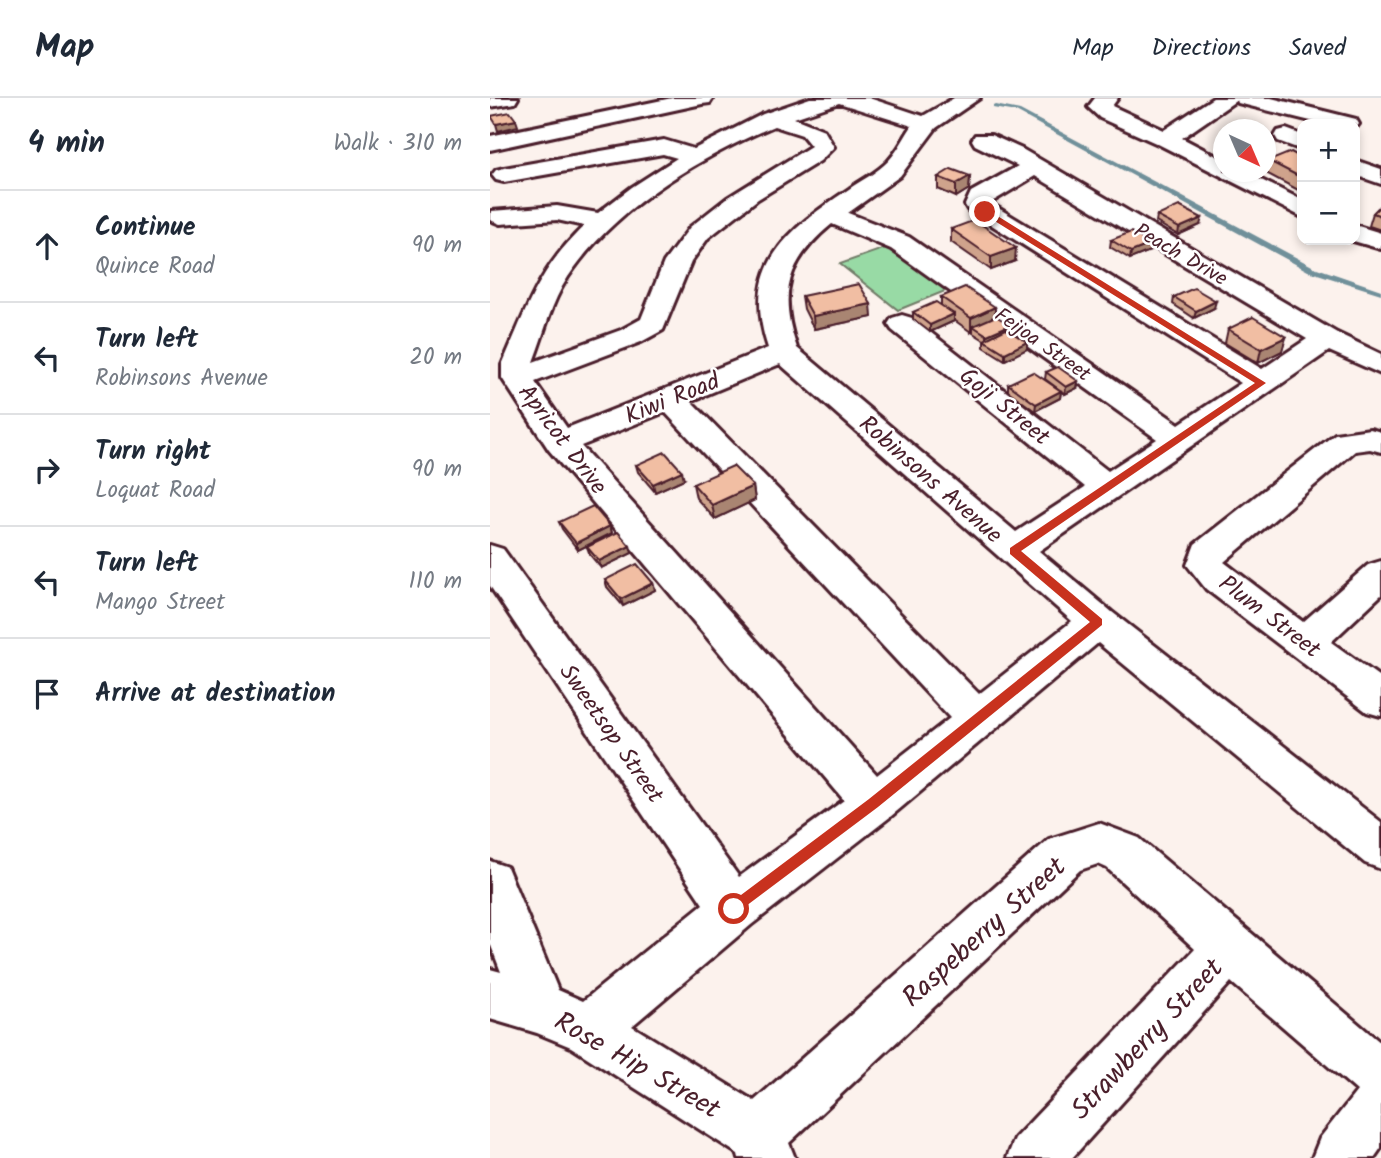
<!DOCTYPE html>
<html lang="en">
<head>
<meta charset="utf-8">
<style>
  body { margin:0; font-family:Kalam,sans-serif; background:#f6f6f7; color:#1f2937 }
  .controls { position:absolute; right:21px; top:21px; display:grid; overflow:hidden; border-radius:14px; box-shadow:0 4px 10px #0003 }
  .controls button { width:63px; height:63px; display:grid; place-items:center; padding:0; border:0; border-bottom:2px solid #e0e1e3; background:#fff; color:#1f2937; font:35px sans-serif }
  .compass { position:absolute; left:723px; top:21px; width:63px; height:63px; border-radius:50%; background:#fff; box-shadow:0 4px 10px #0003; rotate:136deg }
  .stop { position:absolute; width:21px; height:21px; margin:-16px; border:5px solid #c8321e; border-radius:50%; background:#fff }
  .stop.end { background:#c8321e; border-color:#fff; box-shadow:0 2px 7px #0008 }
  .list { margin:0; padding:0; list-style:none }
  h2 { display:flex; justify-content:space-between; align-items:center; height:91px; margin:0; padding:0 28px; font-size:30px }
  h2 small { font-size:23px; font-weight:400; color:#747a83 }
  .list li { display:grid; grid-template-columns:46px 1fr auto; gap:21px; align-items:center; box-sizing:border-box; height:112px; padding:0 28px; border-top:2px solid #e0e1e3 }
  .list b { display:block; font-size:26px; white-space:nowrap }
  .list p { margin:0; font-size:23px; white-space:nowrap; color:#747a83 }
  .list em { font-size:23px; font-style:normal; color:#747a83 }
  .icon { flex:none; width:38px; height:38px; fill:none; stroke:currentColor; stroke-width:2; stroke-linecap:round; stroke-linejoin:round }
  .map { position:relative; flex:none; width:891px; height:1060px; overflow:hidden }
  header { display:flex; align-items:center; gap:42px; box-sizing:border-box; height:98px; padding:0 35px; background:#fff; border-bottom:2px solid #e0e1e3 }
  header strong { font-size:33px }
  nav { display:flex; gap:38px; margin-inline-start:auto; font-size:24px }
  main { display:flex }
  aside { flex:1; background:#fff }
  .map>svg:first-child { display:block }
</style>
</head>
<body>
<header>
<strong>Map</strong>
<nav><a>Map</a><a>Directions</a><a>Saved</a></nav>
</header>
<main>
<aside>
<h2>4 min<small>Walk · 310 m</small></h2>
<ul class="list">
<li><svg class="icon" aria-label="ahead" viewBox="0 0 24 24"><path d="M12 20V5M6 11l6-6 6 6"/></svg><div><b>Continue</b><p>Quince Road</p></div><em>90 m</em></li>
<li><svg class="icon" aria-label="left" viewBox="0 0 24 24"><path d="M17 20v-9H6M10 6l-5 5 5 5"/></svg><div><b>Turn left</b><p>Robinsons Avenue</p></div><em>20 m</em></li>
<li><svg class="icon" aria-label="right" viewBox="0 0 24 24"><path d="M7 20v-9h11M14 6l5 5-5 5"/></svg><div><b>Turn right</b><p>Loquat Road</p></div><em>90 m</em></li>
<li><svg class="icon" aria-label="left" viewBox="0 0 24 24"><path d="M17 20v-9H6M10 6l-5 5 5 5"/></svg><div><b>Turn left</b><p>Mango Street</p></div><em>110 m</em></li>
<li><svg class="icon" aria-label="arrive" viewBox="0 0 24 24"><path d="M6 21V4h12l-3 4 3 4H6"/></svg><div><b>Arrive at destination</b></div></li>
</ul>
</aside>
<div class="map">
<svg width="891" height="1060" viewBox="0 0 891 1060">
  <rect width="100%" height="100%" fill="#fcf2ed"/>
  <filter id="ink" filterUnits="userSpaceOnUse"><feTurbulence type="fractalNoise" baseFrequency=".0143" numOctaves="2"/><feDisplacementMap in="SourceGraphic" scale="14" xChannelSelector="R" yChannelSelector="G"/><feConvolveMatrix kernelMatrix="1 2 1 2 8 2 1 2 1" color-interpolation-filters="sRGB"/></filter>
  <g filter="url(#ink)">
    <polygon fill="#98daa5" stroke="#717c68" stroke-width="2" points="401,148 460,191 408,212 350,166"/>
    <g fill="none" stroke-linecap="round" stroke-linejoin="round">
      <polygon fill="#70909a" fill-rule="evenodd" points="505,7 530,12 824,169 891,192 891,196 818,173 526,14 503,10 503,8"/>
      <defs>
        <g id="minor">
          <polygon points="0,0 28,0 25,5 0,9"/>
          <polygon points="182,0 223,0 220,5 212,6 0,52 0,38"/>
          <path d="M320,0H379L433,18L464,0H490L446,30L410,78L358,115L419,139L689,326L751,285L478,112L475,107L481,94L528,68L485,47L482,42L485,37H501L532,51L847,235L891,256V276L839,253L549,453L622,514L891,724V771L875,765L608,545L400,719L261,827L142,928L264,1003L559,741L609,725L649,740L891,945V1050L884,1060H822L830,1040L867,993L741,884L582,1060H517L525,1040L705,851L617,770L608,766L590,772L299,1045L305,1060H249L248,1056L81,949L47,935L0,921V871L11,874L0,845V763L17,769L68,892L93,903L213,806L0,488V447L13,451L249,779L354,702L59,352L12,280V267C37,210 48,172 94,128L67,122L10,126L0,122L1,113L67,108L108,115L142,89L187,60L173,56L14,84L6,82L2,77L6,72L14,70L174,42L204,51L273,16ZM349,5L422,28C413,41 406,57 394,67C383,77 370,83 359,91C296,133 251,169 278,250L77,330L45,284L151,244L173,232L201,164L218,140L268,101L330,63L344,49L334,32L304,20ZM284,28L312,37L321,48L237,100L200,129L174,164L151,221L131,232L43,264C54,236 61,204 78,179C124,110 208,60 284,28ZM545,78L817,241L772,271L500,105ZM342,126L401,151L667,341L618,373L422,220L412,217L402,220L398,226L402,232L595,389L526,434L307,250C288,195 297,163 342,126ZM290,266L582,523L489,596L201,303ZM175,314L460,620L387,677L91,348Z"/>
          <polygon points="605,0 628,0 622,8 674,32 723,0 781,0 866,21 869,26 865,31 865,26 833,26 748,5 747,2 692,40 734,62 734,74 755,74 812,102 812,119 668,46 610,20 598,9"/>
          <polygon points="796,31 812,37 812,52 788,43 785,38 788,33"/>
          <polygon points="865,62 891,71 891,86 865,77"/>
          <polygon points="865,127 891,135 891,151 860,142 865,142"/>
          <polygon points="880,331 891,334 891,354 880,351 865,353 734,464 813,524 878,467 891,463 891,497 841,544 891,580 891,618 877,614 716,491 697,467 705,446 845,336"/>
        </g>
      </defs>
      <use href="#minor" stroke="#4a1f2b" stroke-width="6"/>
      <use href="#minor" fill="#fff" fill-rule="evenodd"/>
    </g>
    <g fill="#cfa38c" stroke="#4a1f2b" stroke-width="2">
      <polygon points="812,60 812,94 776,75 779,63"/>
      <polygon points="480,78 479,91 466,99 448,91 448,79"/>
      <polygon points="891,107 891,132 879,128 883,115"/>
      <polygon points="667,118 710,127 688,137 666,124"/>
      <polygon points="461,131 525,163 501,172 461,144"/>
      <polygon points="621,142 661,146 660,153 640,161 620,149"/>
      <polygon points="312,198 382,219 324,231 314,211"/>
      <polygon points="451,199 505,209 505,218 537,251 515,262 494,249 494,242 483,235 483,232 481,234 464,222 464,223 440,234 423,221 423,214 451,208"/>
      <polygon points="684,199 724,210 704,220 683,206"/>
      <polygon points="738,231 796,239 792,253 768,265 735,245"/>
      <polygon points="556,274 587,290 575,296 555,281"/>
      <polygon points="518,286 571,293 570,300 545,313 518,293"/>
      <polygon points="146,367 194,381 165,394 148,374"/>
      <polygon points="203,386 263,388 265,402 225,421 206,400"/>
      <polygon points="69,424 120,428 122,435 88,452 72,431"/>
      <polygon points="97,449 142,455 111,470 100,457"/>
      <polygon points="115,482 163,485 165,492 133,508 117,489"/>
    </g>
    <g fill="#a98572" stroke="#4a1f2b" stroke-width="2">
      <polygon points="26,22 28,28 8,33 6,26"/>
      <polygon points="480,78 479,91 466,99 466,86"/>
      <polygon points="712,120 710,127 688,137 689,130"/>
      <polygon points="661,146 660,153 640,161 641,154"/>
      <polygon points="526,150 525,163 501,172 501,159"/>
      <polygon points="726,203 724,210 704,220 706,213"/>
      <polygon points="381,206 382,219 324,231 323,218"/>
      <polygon points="505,209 505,223 483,228 483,232 481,234 481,220"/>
      <polygon points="464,216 464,223 440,234 440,227"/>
      <polygon points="520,227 519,234 497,244 497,237"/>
      <polygon points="796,239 792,253 768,265 771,251"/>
      <polygon points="537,244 537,251 515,262 515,255"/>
      <polygon points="588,283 587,290 575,296 576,289"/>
      <polygon points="571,293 570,300 545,313 546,306"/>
      <polygon points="192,373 194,381 165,394 163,386"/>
      <polygon points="263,388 265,402 225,421 222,407"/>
      <polygon points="120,428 122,435 88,452 86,445"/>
      <polygon points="140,448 142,455 111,470 109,463"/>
      <polygon points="163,485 165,492 133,508 131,501"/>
    </g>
    <g fill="#f1bea3" stroke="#4a1f2b" stroke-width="2">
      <polygon points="20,14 26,22 6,26 1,18"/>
      <polygon points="801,54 812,60 812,80 779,63"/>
      <polygon points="461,71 480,78 466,86 448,79"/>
      <polygon points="891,107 891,118 883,115"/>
      <polygon points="689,108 712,120 689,130 667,118"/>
      <polygon points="485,122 526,150 501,159 461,131"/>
      <polygon points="641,134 661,146 641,154 621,142"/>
      <polygon points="369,186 381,206 323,218 312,198"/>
      <polygon points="475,189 505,209 481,220 451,199"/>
      <polygon points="704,190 726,203 706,213 684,199"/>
      <polygon points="446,204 464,216 440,227 423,214"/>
      <polygon points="506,218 520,227 497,237 483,228"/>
      <polygon points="763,219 796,239 771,251 738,231"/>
      <polygon points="516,231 537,244 515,255 494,242"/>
      <polygon points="568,269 588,283 576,289 556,274"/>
      <polygon points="543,274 571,293 546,306 518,286"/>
      <polygon points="175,354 192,373 163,386 146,367"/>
      <polygon points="243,368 263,388 222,407 203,386"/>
      <polygon points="103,408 120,428 86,445 69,424"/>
      <polygon points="128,434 140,448 109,463 97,449"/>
      <polygon points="147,466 163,485 131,501 115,482"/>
    </g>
  </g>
  <polygon fill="#c8321e" points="492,112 498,112 776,285 531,453 612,521 612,527 388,709 244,817 237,811 239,806 379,701 600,524 520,456 520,450 765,285 492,115"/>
  <g text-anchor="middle" stroke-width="5" stroke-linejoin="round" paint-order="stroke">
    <g font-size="21" fill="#4a1f2b" stroke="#fff">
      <text transform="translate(691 156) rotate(30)" y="7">Peach Drive</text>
      <text transform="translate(553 246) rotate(35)" y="7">Feijoa Street</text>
    </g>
    <g font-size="24" fill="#4a1f2b" stroke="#fff">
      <text transform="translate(182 300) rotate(-22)" y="8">Kiwi Road</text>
      <text transform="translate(515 308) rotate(39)" y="8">Goji Street</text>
      <text transform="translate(73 341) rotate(53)" y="8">Apricot Drive</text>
      <text transform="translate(441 381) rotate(41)" y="8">Robinsons Avenue</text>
      <text transform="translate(780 518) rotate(37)" y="8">Plum Street</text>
      <text transform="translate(122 635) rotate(55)" y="8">Sweetsop Street</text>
    </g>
    <g font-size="28" fill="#4a1f2b" stroke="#fff">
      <text transform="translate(493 833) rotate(-42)" y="10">Raspeberry Street</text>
      <text transform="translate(656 940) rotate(-47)" y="10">Strawberry Street</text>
      <text transform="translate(148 966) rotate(30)" y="10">Rose Hip Street</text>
    </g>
  </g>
</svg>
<div class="controls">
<button>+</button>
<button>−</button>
</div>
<svg class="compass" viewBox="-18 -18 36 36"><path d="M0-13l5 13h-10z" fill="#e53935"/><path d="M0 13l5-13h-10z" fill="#747a83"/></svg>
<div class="stop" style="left:244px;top:811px"></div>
<div class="stop end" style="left:495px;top:114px"></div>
</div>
</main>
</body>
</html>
